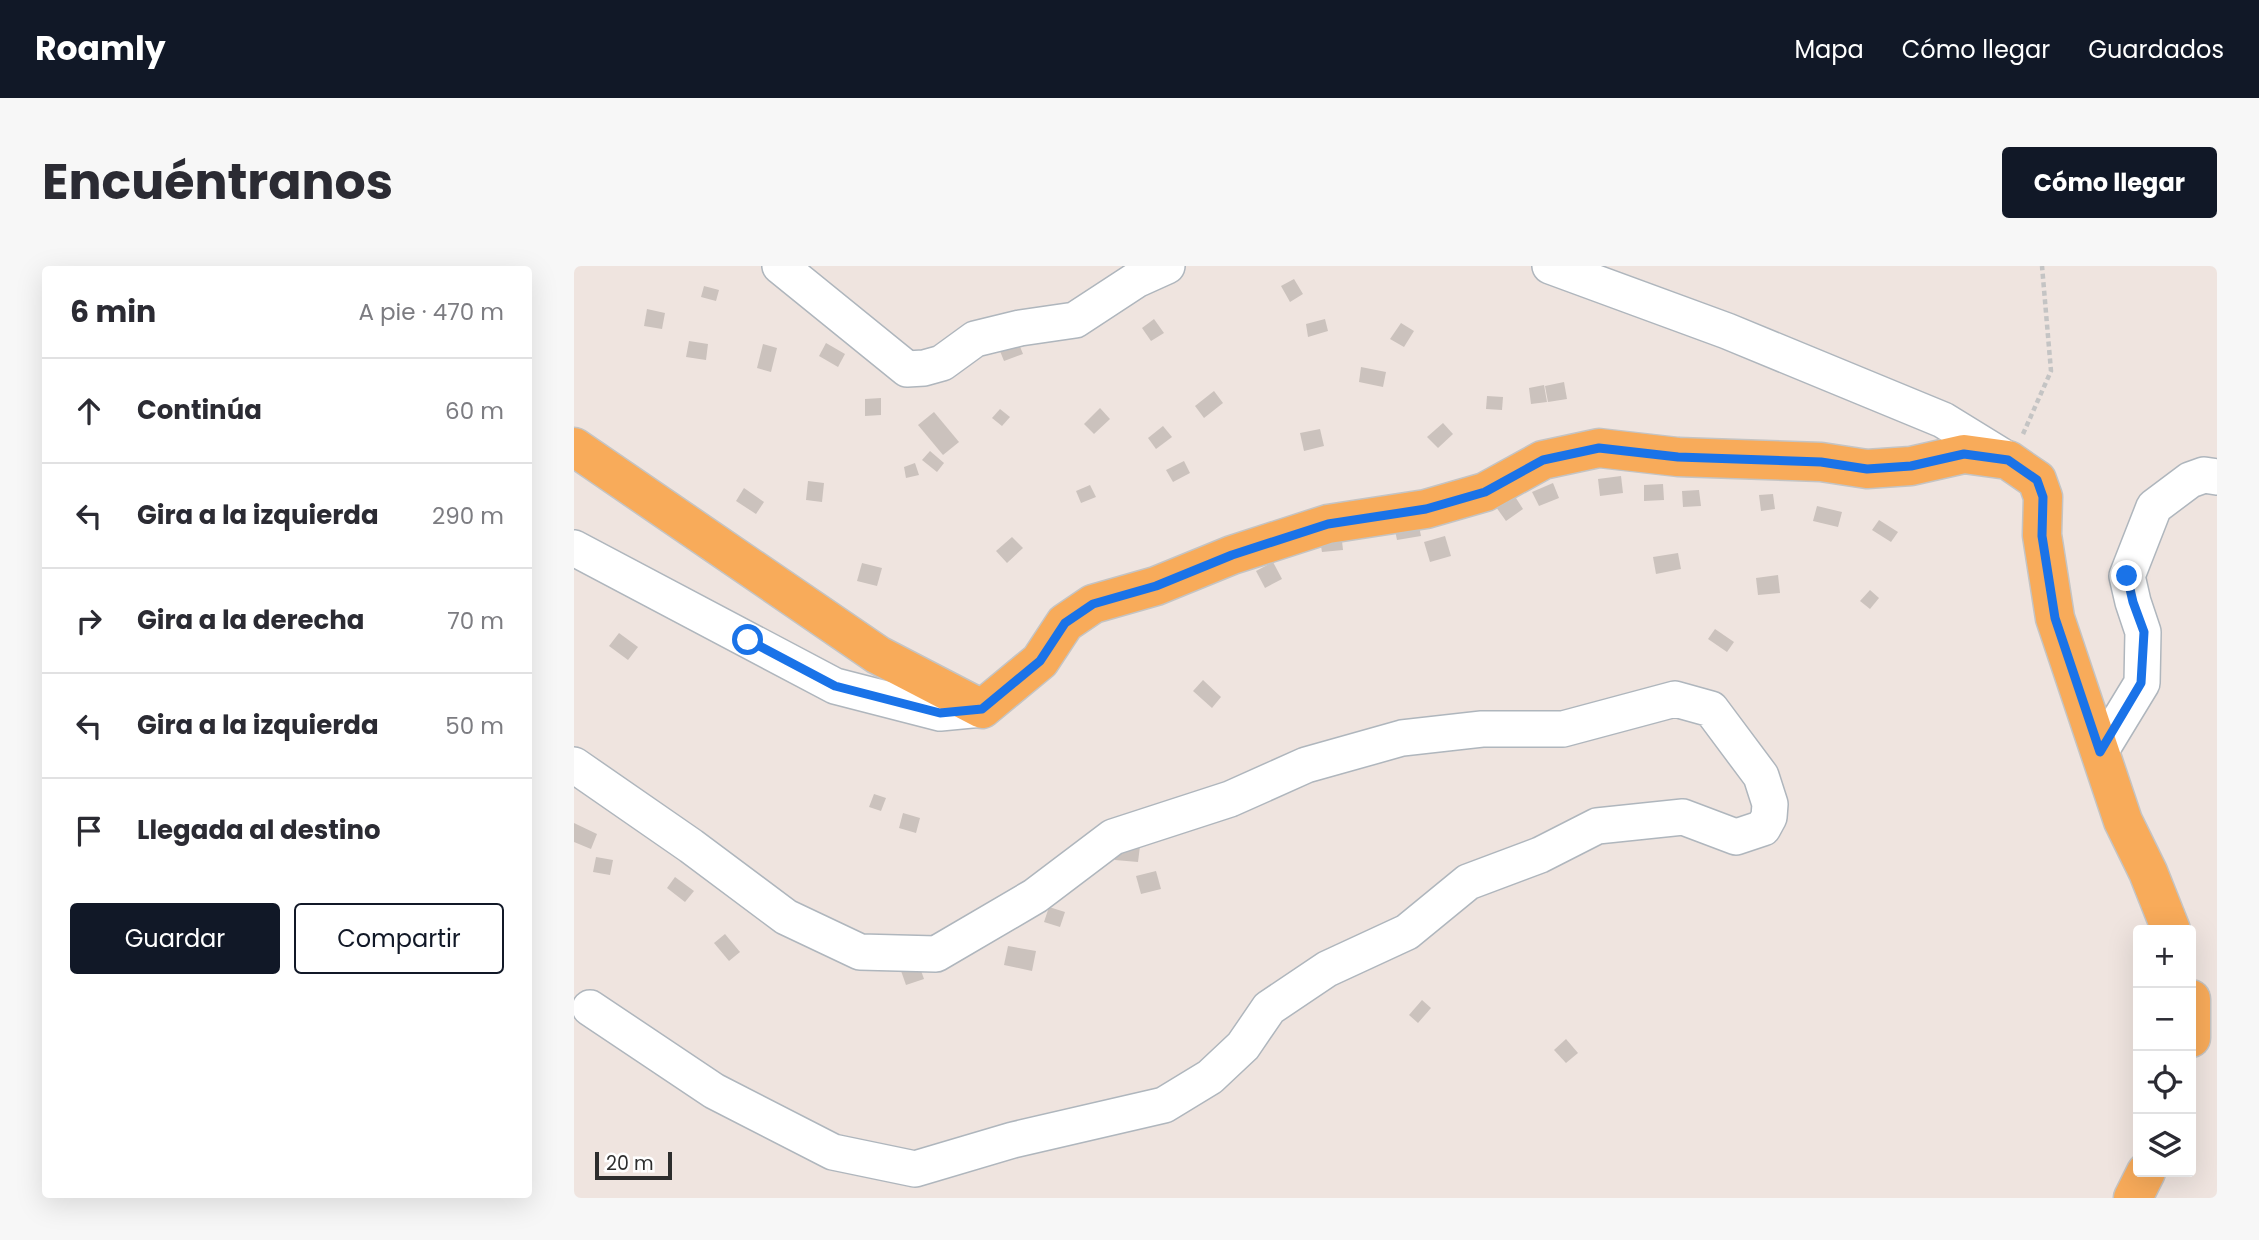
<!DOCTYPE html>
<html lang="es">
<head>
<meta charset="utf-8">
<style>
  body { margin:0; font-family:Poppins,sans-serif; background:#f7f7f7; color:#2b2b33 }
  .controls { position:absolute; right:21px; bottom:21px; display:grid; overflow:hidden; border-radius:7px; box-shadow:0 7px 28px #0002 }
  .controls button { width:63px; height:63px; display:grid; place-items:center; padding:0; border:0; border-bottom:2px solid #e1e1e2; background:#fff; color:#2b2b33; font:35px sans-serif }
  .scale { position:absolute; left:21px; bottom:18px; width:77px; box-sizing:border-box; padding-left:7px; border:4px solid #2d2d2d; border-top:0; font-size:19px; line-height:24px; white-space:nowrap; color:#2d2d2d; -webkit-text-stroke:5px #fff; paint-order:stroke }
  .stop { position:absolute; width:21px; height:21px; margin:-16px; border:5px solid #1a73e8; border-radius:50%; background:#fff }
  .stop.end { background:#1a73e8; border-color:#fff; box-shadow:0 2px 7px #0008 }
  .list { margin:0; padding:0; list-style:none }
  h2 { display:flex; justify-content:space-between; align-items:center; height:91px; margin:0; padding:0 28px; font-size:30px }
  h2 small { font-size:23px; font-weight:400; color:#7c7c81 }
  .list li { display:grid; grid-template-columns:46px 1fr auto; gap:21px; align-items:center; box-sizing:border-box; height:105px; padding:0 28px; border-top:2px solid #e1e1e2 }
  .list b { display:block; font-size:26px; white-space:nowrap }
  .list em { font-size:23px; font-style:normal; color:#7c7c81 }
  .actions { display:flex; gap:14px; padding:21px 28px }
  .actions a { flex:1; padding:16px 0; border:2px solid #111827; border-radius:7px; text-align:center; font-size:24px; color:#111827 }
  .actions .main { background:#111827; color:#fff }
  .icon { flex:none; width:38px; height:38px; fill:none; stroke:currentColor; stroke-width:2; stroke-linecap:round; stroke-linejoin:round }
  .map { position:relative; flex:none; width:1643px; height:932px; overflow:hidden; border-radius:7px }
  header { display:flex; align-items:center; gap:42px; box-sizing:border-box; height:98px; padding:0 35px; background:#111827; color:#fff }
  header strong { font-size:33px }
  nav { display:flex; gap:38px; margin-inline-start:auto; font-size:24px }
  .intro { display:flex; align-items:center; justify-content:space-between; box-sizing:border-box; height:168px; padding:0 42px }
  h1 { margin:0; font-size:49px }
  .button { padding:18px 32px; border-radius:7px; background:#111827; color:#fff; font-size:24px; font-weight:700 }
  main { display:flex; gap:42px; padding:0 42px }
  aside { flex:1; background:#fff; border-radius:7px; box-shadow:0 7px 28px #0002 }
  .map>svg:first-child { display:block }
</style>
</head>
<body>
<header>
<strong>Roamly</strong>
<nav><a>Mapa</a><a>Cómo llegar</a><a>Guardados</a></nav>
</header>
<div class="intro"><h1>Encuéntranos</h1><a class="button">Cómo llegar</a></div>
<main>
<aside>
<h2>6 min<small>A pie · 470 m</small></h2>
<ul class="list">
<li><svg class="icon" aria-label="ahead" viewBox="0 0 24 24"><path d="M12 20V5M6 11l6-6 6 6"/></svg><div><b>Continúa</b></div><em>60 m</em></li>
<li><svg class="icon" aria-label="left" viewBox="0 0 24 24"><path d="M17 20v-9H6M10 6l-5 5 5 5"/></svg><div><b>Gira a la izquierda</b></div><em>290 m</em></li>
<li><svg class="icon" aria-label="right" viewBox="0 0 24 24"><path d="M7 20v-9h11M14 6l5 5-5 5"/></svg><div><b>Gira a la derecha</b></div><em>70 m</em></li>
<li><svg class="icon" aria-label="left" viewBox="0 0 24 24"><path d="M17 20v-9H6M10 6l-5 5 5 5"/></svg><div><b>Gira a la izquierda</b></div><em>50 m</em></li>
<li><svg class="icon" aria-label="arrive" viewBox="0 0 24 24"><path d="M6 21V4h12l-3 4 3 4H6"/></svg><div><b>Llegada al destino</b></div></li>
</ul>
<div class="actions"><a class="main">Guardar</a><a>Compartir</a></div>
</aside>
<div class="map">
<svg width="1643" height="932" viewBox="0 0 1643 932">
  <rect width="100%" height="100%" fill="#efe4df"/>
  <g fill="#cbc2bd">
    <polygon points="720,13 729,28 716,36 707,20"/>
    <polygon points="130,20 145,24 142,35 127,31"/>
    <polygon points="73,43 91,47 88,63 70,60"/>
    <polygon points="580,53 590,67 577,75 568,62"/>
    <polygon points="751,53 754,65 734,71 732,58"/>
    <polygon points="827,57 840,65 830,81 816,73"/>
    <polygon points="443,73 449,88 430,95 424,80"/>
    <polygon points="115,75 134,78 132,94 112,91"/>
    <polygon points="252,77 271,88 264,101 245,90"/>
    <polygon points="189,78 203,82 197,106 183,102"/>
    <polygon points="787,101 812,106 809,121 785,116"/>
    <polygon points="990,116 993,133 974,136 971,120"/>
    <polygon points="970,119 973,136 957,138 955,122"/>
    <polygon points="640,125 649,137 630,152 621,140"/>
    <polygon points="913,130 929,131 928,144 912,143"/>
    <polygon points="307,132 307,149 291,150 291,133"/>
    <polygon points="526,142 536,153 520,168 510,158"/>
    <polygon points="426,143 436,151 428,160 418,152"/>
    <polygon points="360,146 385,176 369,189 344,159"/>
    <polygon points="869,157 879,168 864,182 853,171"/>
    <polygon points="589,160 598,171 582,183 574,172"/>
    <polygon points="746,163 750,180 730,185 726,167"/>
    <polygon points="356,185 370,197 363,206 348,194"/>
    <polygon points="610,195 616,207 599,216 592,204"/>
    <polygon points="341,197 345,209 332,212 330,201"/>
    <polygon points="1047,210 1049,227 1026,230 1024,213"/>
    <polygon points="234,215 250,217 248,236 232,234"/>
    <polygon points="979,217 985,232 965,240 958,226"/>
    <polygon points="1089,218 1090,234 1070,235 1070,219"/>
    <polygon points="516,219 522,231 507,237 502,225"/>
    <polygon points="170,222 190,236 182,248 162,235"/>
    <polygon points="1125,224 1127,240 1109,241 1108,225"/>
    <polygon points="1199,228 1201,243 1187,245 1185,229"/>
    <polygon points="940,229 949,243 932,255 922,241"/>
    <polygon points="1243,240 1268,246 1264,261 1239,255"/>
    <polygon points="843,250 847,270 823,274 819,255"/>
    <polygon points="1305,254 1324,266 1317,276 1298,264"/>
    <polygon points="767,266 769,284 748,286 745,269"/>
    <polygon points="871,270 877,290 856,296 850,276"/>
    <polygon points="438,271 449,282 433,297 422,285"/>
    <polygon points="1104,287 1107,303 1082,308 1079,291"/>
    <polygon points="699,296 708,313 691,322 682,305"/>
    <polygon points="288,297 308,302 303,320 283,315"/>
    <polygon points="1204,309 1206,327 1184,329 1182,312"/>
    <polygon points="1296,324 1305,332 1296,343 1286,335"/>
    <polygon points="1141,363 1160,376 1153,386 1134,373"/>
    <polygon points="45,367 64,381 54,394 35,380"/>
    <polygon points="629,414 647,431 638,442 619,425"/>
    <polygon points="300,528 312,532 307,545 295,541"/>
    <polygon points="329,547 346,552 342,567 325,562"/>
    <polygon points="0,557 23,568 17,583 0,576"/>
    <polygon points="542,577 566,580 564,596 541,594"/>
    <polygon points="22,591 39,594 36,609 19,606"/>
    <polygon points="582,605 587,623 567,628 562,610"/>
    <polygon points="101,611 120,625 111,636 93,622"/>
    <polygon points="475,641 491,646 486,661 470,656"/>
    <polygon points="151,668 166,686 155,695 140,677"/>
    <polygon points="434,680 462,685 458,705 430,699"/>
    <polygon points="344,696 350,713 332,719 326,702"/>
    <polygon points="848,734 857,742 844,757 835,749"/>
    <polygon points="992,773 1004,787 992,797 980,784"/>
  </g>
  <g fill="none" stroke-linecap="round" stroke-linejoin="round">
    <defs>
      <g id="minor">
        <polyline points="206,0 333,103 350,102 368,97 401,73 446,62 501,54 562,14 593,0"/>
        <polyline points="976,0 1153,65 1369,154 1434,194"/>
        <polyline points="0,282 261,420 366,447 408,443"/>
        <polyline points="1526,486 1568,417 1569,366 1559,336 1553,310 1580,241 1616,214 1630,209 1643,211"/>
        <polyline points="0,499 117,580 212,651 286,686 362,688 461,630 539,571 656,533 732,499 828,472 908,463 989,463 1101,433 1137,443 1187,510 1196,538 1195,551 1189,562 1162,571 1109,551 1023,560 966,589 894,616 833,666 753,703 695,742 669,780 636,811 590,839 439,874 341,903 259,886 140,825 16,742"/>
      </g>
      <g id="major">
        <polyline points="0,181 304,389 408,443 466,395 491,357 519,338 582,320 658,289 754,258 852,243 911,226 969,194 1025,182 1104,191 1247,196 1293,203 1337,200 1390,188 1434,194 1463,214 1469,231 1468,269 1481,352 1549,555 1574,606 1597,664"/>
        <polyline points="1617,733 1617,772"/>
        <polyline points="1559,932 1572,906"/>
      </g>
    </defs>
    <use href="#minor" stroke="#afb6bd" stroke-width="38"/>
    <use href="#major" stroke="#c4c4c4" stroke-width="41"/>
    <polyline stroke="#c4c4c4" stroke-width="4.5" stroke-dasharray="5 3.5" stroke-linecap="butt" points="1449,168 1477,105 1468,0"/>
    <use href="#minor" stroke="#fff" stroke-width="35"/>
    <use href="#major" stroke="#f8ab5a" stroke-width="38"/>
  </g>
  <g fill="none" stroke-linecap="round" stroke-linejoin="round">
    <polyline stroke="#1a73e8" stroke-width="9" points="174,374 261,420 366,447 408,443 466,395 491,357 519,338 582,320 658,289 754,258 852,243 911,226 969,194 1025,182 1104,191 1247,196 1293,203 1337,200 1390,188 1434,194 1463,214 1469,231 1468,270 1481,352 1526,486 1567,417 1570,366 1559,336 1553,310"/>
  </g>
</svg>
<div class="controls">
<button>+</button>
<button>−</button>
<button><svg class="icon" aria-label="locate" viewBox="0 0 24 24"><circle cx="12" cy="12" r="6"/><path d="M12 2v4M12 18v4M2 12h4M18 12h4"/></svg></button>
<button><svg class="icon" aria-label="layers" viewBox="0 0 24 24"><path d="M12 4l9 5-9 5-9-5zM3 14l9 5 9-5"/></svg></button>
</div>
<div class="scale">20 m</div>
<div class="stop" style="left:174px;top:374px"></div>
<div class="stop end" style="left:1553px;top:310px"></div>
</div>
</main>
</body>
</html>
